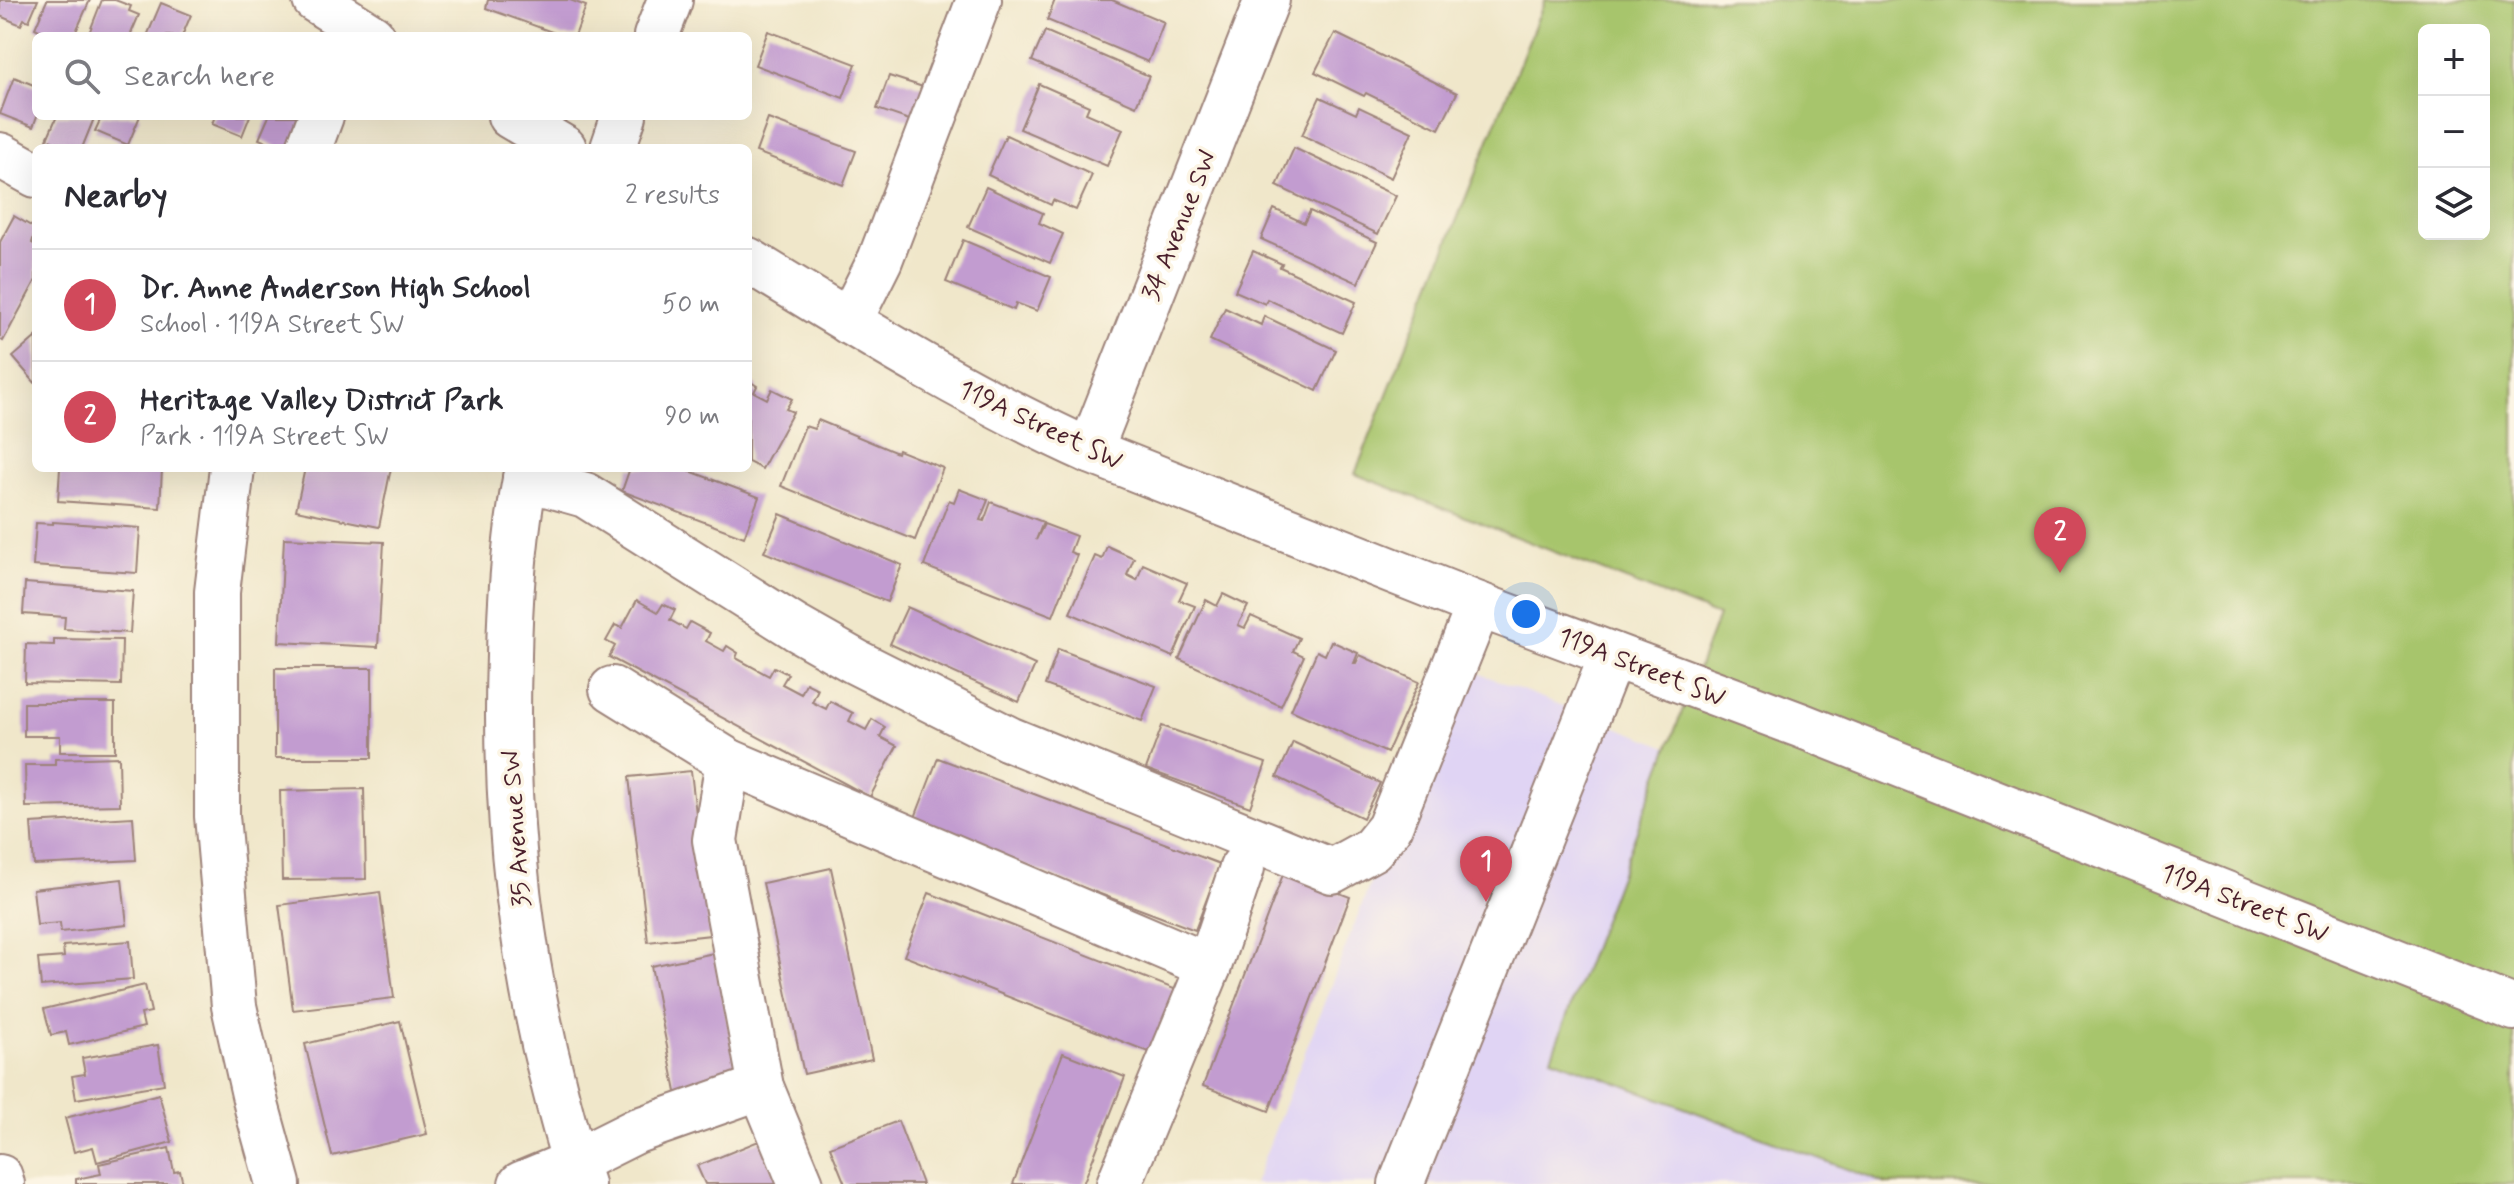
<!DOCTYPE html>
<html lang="en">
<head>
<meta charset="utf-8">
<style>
  body { margin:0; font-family:Mynerve,sans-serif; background:#f7f7f7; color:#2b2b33 }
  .controls { position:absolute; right:24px; top:24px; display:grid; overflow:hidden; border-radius:12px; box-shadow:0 8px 32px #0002 }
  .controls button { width:72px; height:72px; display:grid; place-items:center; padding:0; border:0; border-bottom:2px solid #e1e1e2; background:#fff; color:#2b2b33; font:40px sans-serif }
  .you { position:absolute; left:1526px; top:614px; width:28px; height:28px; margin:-20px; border:6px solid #fff; border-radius:50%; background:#1a73e8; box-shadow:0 0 0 12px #1a73e833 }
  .badge { display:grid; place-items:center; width:52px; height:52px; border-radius:50%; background:#d1495b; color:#fff; font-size:26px; font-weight:700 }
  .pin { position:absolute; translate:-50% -66px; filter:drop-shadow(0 2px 4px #0008) }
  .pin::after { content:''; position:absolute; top:42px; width:28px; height:24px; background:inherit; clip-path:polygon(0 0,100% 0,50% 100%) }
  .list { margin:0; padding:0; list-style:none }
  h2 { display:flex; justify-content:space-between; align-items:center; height:104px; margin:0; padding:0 32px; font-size:34px }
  h2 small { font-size:26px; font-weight:400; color:#7c7c81 }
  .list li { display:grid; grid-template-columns:52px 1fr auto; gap:24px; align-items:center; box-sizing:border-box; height:112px; padding:0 32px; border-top:2px solid #e1e1e2 }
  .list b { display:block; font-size:30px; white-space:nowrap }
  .list p { margin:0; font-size:26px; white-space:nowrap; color:#7c7c81 }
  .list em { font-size:26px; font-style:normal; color:#7c7c81 }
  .icon { flex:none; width:44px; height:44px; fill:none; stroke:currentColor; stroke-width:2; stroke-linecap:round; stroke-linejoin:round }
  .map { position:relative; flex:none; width:2514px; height:1184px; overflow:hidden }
  .search { position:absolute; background:#fff; box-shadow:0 8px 32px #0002; left:32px; top:32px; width:720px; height:88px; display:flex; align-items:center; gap:20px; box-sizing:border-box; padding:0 28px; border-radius:12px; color:#7c7c81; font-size:30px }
  .panel { position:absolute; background:#fff; box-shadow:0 8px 32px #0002; left:32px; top:144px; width:720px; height:328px; border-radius:12px }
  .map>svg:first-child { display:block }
</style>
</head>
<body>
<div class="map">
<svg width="2514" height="1184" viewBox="0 0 2514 1184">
  <rect width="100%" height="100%" fill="#fcf5e5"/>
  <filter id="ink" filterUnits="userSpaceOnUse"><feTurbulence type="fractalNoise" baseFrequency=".0125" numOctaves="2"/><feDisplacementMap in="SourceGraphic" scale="16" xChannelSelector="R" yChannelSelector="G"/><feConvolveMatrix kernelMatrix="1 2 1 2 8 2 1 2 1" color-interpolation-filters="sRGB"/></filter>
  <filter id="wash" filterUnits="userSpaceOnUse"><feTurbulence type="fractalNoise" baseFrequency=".006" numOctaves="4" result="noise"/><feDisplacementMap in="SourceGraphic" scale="32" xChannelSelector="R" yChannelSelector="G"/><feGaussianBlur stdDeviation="1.8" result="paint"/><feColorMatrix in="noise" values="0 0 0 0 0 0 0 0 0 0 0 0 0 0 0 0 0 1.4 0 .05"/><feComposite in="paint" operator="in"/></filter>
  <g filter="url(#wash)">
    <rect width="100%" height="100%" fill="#f0e7ca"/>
    <polygon fill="#e0d4f4" points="1455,664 1668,747 1551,1058 1887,1184 1254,1184"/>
    <path fill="#a7c56c" stroke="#78724c" stroke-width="2" fill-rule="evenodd" d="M1545,0H2514V1184H1887L1551,1058L1718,616L1355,474ZM2424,30H2484V234H2424Z"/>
    <g id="blocks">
      <g fill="#c29cd0">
        <polygon points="0,0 38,0 29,21 24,19 21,25 0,16"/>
        <polygon points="47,0 90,0 74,36 46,36 47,34 35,28"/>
        <polygon points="102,0 115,0 131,6 129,11 139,15 130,36 88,36"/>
        <polygon points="488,0 570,0 586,6 575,36 563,36 486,8"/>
        <polygon points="1055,0 1112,0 1164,22 1148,62 1047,20"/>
        <polygon points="161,3 191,15 182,36 147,36"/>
        <polygon points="768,31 856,64 843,98 755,65"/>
        <polygon points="1045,31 1149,76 1136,106 1032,61"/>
        <polygon points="1335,33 1457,93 1439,129 1366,93 1364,96 1315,72"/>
        <polygon points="889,76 926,88 915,122 877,109"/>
        <polygon points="14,77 36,86 37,116 33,127 0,114"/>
        <polygon points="1039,84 1089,106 1086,113 1123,129 1107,166 1020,129"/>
        <polygon points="1320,97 1356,114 1359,107 1412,132 1391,178 1302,135"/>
        <polygon points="57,116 95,116 82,148 68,148 47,139"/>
        <polygon points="102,116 140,116 128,145 95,131"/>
        <polygon points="215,116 250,116 242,136 212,124"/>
        <polygon points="269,116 305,116 292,148 281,148 259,139"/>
        <polygon points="768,119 856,151 843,185 756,152"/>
        <polygon points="1006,135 1092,175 1076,210 1053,200 1051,205 988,175"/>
        <polygon points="1294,148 1396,196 1378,234 1277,186"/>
        <polygon points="986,187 1043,213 1039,223 1063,234 1050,263 968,227"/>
        <polygon points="1274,209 1304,223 1310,211 1377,242 1358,283 1261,239"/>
        <polygon points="14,216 36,229 32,243 36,245 36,280 3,341 0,339 0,242"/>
        <polygon points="963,240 1051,277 1037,311 1016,303 1014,310 946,282"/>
        <polygon points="1253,251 1282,264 1280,267 1356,302 1342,333 1267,299 1265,304 1235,291"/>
        <polygon points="1225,308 1261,325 1264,316 1336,350 1317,391 1210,340"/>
        <polygon points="36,337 36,384 13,357"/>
        <polygon points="748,380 757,386 754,392 767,399 772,389 792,399 786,409 793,412 762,469 748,462"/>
        <polygon points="818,420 897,453 898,450 943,468 915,540 781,486 805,426 814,429"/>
        <polygon points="60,468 162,469 160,508 58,501"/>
        <polygon points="305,468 391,468 379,527 296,510"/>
        <polygon points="630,468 682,468 759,497 744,537 622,491"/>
        <polygon points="959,489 988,500 980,520 984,521 991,502 1043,522 1036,540 1044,524 1076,536 1070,552 1077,555 1053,616 924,566 949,500 954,502"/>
        <polygon points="780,514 902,565 887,602 764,552"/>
        <polygon points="53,522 140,528 137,573 33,566 36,523 53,524"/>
        <polygon points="284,538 384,542 378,647 279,642"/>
        <polygon points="1107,546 1134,558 1127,575 1137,580 1143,564 1187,583 1179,600 1195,606 1173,657 1070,613 1095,556 1102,559"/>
        <polygon points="25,583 133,591 130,633 64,629 65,617 23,614"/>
        <polygon points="1223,594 1248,606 1238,625 1245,628 1251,616 1299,638 1293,651 1304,656 1281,706 1179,659 1206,600 1217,606"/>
        <polygon points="637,600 658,612 663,604 675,610 670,620 686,629 690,622 710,633 706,641 724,651 727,646 738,653 736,658 769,676 774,667 788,674 782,684 801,694 806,683 818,689 812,702 826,709 830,701 853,713 849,721 866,730 872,719 885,727 880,737 897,746 870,797 609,657 615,646 606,641 615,625 622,628"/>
        <polygon points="907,607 1035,665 1019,702 890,644"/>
        <polygon points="54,639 122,640 121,685 25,683 26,644 54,645"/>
        <polygon points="1331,641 1358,653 1354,663 1356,663 1360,655 1419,682 1387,753 1291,710 1317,651 1325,655"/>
        <polygon points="1058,649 1156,686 1142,721 1045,685"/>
        <rect x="275" y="668" width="97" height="90"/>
        <polygon points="24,703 115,703 115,752 60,752 60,736 24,736"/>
        <polygon points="1162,726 1266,763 1250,807 1146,769"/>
        <polygon points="1293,742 1380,783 1363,818 1277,777"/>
        <polygon points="119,757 120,805 26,807 25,765 55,765 55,759"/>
        <polygon points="938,758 1220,864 1195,930 913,823"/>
        <polygon points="691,771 710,935 648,942 629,777"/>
        <polygon points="364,789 366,879 282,880 280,791"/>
        <polygon points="133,817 136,860 34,865 31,823"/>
        <polygon points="831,868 872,1059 804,1074 763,883"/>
        <polygon points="1284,872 1350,897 1269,1111 1203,1086"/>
        <polygon points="122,879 127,925 61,932 60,923 37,925 33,889"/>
        <polygon points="380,892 394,998 293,1010 279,905"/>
        <polygon points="929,893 1187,994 1162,1057 904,956"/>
        <polygon points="130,941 133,979 41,986 38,959 64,957 63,946"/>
        <polygon points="714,953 741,1089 678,1102 651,966"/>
        <polygon points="145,985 151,1012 141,1014 144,1027 69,1045 66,1032 51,1035 44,1009"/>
        <polygon points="400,1021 427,1134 332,1156 305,1044"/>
        <polygon points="158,1045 164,1084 76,1099 72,1076 85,1074 82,1058"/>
        <polygon points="1063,1053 1125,1077 1083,1184 1013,1184"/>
        <polygon points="159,1094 172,1142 97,1162 93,1147 74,1152 65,1118"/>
        <polygon points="898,1121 922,1184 845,1184 830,1147"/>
        <polygon points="761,1140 779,1184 705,1184 697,1166"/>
        <polygon points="169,1148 174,1172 180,1171 183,1184 76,1184 76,1179 101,1174 99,1164"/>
      </g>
    </g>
  </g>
  <g filter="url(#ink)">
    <use href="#blocks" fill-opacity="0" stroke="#9d837a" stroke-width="2"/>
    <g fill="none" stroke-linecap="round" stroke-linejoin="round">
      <defs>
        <g id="minor">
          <polyline points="315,0 372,36"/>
          <polyline points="656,36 670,0"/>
          <polyline points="510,116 564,148"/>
          <polyline points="309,148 321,116"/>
          <polyline points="613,148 624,116"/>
          <polyline points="0,155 36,175"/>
          <path d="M748,260C859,328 970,397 1090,451L1479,605L1800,725L2514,1008"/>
          <polyline points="849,322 880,260 979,0"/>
          <polyline points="1090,451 1267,0"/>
          <polyline points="232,468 217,592 217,816 234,1006 257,1108 278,1184"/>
          <path d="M527,468C515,530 510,593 509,656C504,802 518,948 555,1090C563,1122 571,1153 582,1184"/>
          <polyline points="525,478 585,495 796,628 856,662 1009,739 1332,871 1372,849 1389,828 1479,605"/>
          <polyline points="612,689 728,761"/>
          <polyline points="1209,966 1242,868"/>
          <polyline points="0,1177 2,1184"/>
          <polyline points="521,1184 574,1162 636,1131 761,1087"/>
          <polyline points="801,1184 761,1087 715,840 728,761 1209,966 1119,1184"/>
          <polyline points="1401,1184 1612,655"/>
        </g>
      </defs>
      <use href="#minor" stroke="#9d837a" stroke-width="48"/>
      <use href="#minor" stroke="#fff" stroke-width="44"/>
    </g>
  </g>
  <g text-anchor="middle" stroke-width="7" stroke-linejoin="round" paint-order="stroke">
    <g font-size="26" fill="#4a1f2b" stroke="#fcf5e5">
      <text transform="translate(1178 225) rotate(-68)" y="9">34 Avenue SW</text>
      <text transform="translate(1041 424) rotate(25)" y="9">119A Street SW</text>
      <text transform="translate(1642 666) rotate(21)" y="9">119A Street SW</text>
      <text transform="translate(515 829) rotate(-94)" y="9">35 Avenue SW</text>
      <text transform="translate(2245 902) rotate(21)" y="9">119A Street SW</text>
    </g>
  </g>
</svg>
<div class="controls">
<button>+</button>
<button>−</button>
<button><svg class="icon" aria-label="layers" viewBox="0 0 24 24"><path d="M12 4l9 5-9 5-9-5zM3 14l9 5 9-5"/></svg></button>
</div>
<div class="you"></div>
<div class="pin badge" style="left:1486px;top:902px">1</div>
<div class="pin badge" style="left:2060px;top:573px">2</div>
<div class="search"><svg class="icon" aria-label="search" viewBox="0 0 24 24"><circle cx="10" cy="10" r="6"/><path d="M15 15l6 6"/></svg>Search here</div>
<section class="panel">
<h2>Nearby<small>2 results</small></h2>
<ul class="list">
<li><span class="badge">1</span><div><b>Dr. Anne Anderson High School</b><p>School · 119A Street SW</p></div><em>50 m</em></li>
<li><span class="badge">2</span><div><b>Heritage Valley District Park</b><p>Park · 119A Street SW</p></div><em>90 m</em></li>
</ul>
</section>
</div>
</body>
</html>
